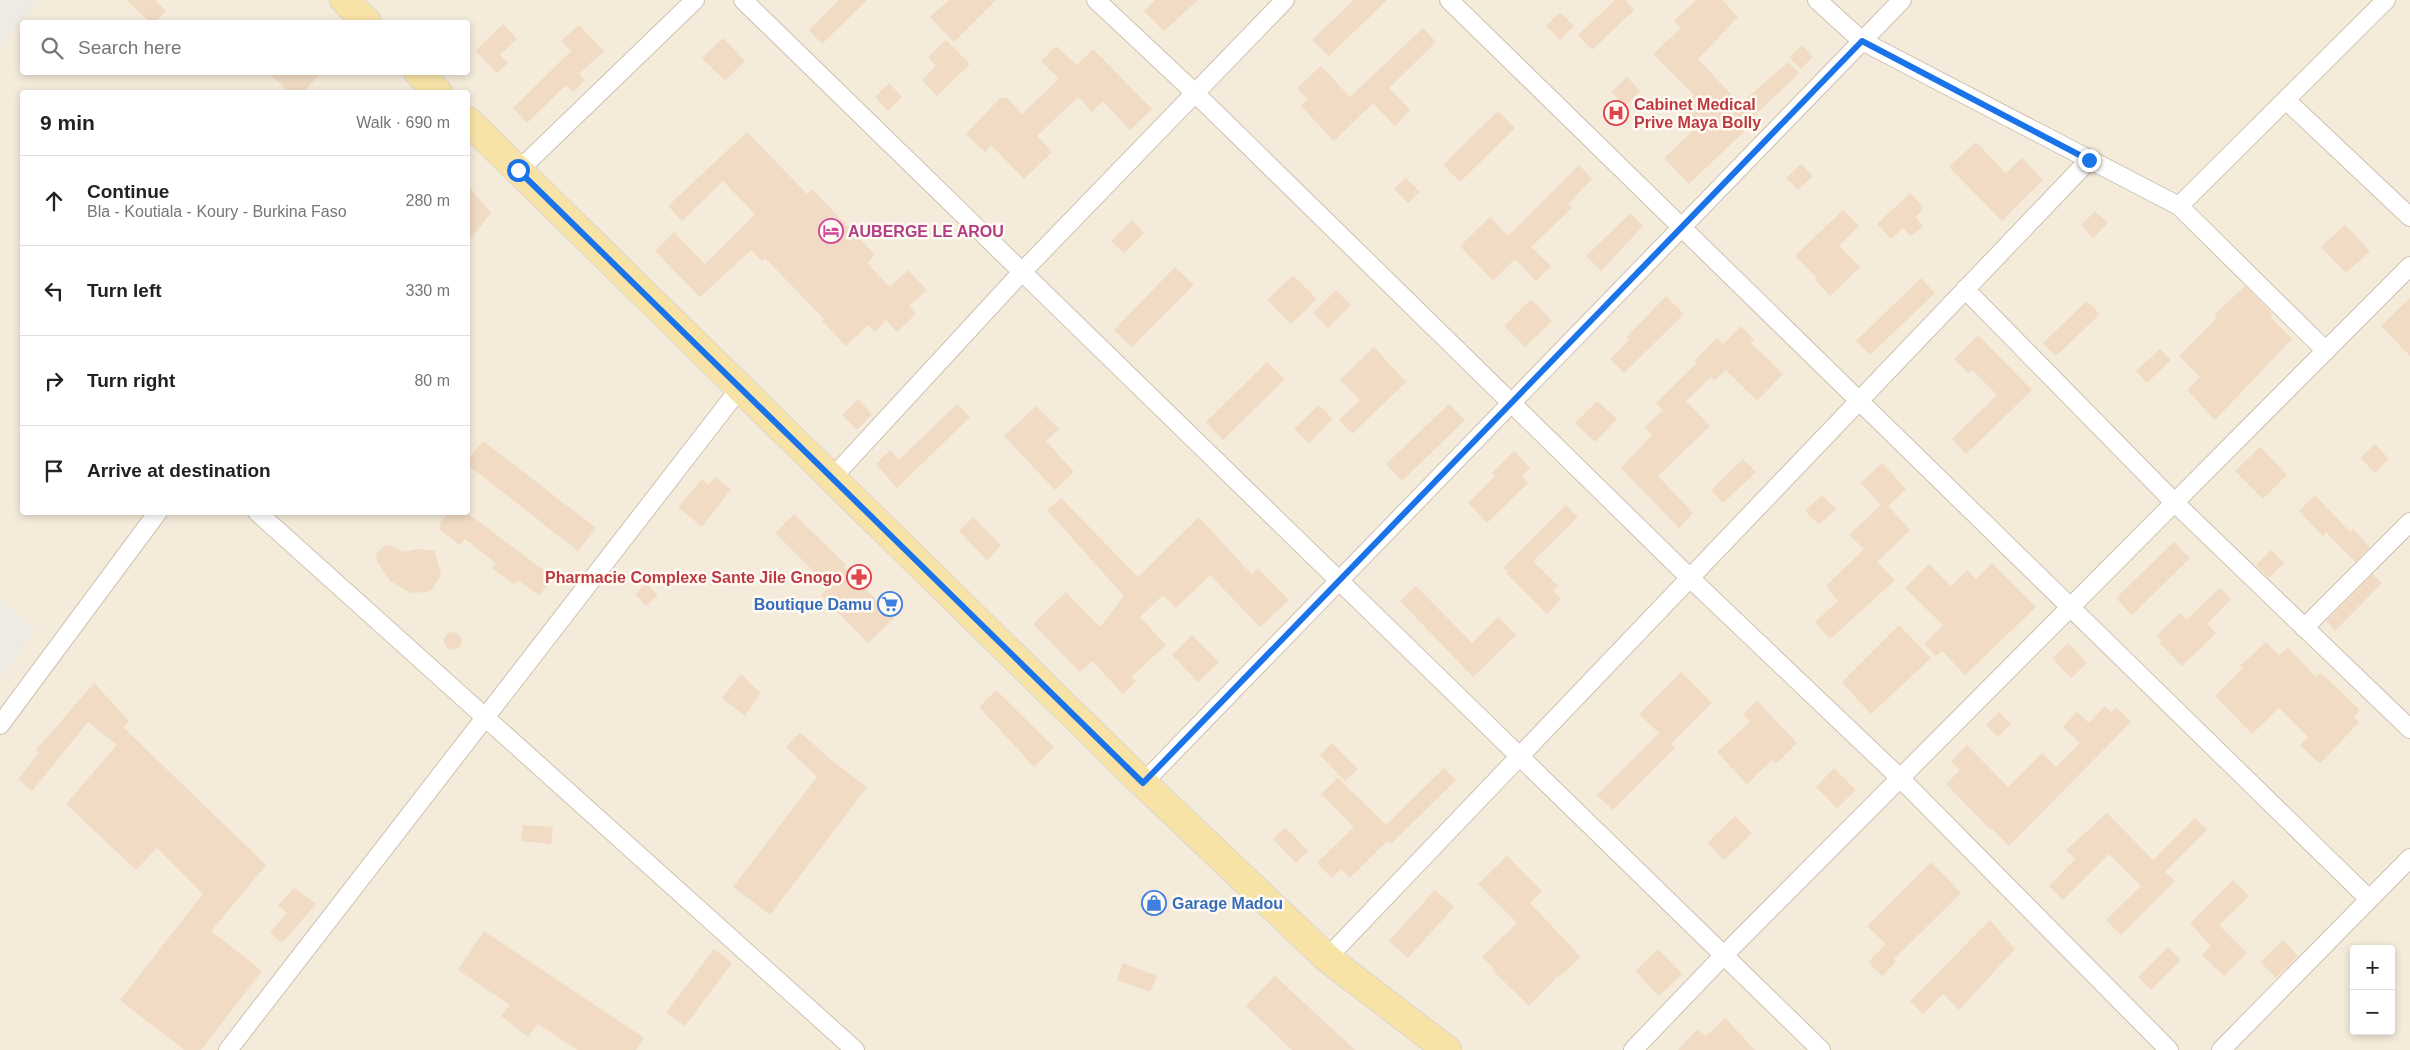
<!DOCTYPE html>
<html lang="en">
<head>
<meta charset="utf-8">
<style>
  body { margin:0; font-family:Helvetica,sans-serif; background:#f2f2f2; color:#222 }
  .controls { position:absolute; right:15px; bottom:15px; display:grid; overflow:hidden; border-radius:5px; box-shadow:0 2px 8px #0003 }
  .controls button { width:45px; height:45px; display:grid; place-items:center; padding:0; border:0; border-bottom:1px solid #e0e0e0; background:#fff; color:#222; font:25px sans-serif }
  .stop { position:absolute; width:15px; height:15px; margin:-11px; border:4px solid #1a73e8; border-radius:50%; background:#fff }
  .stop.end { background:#1a73e8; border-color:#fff; box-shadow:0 1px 5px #0008 }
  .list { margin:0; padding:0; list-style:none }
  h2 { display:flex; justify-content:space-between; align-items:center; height:65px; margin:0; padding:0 20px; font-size:21px }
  h2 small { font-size:16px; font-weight:400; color:#767676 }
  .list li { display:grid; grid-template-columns:32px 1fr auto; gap:15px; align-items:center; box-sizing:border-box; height:90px; padding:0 20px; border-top:1px solid #e0e0e0 }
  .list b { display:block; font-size:19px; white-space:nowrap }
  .list p { margin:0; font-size:16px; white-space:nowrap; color:#767676 }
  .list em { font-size:16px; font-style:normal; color:#767676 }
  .icon { flex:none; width:28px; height:28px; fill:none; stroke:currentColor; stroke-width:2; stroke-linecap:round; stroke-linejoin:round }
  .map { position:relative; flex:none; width:2410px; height:1050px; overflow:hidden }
  .search { position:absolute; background:#fff; box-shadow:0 2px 8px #0003; left:20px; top:20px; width:450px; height:55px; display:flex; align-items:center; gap:12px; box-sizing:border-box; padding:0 18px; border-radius:5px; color:#767676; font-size:19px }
  .panel { position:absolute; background:#fff; box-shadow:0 2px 8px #0003; left:20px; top:90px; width:450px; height:425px; border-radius:5px }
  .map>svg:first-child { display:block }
</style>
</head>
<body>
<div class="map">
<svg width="2410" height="1050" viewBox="0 0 2410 1050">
  <rect width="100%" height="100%" fill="#fcf8ec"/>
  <path fill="#f4ebda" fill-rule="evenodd" d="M0,0H2410V1050H0ZM22,22H468V72H22ZM22,92H468V512H22ZM2354,949H2391V1031H2354Z"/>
  <g fill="#eeeae4">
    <polygon points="0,0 38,0 0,47"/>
    <polygon points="0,600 36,631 0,677"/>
  </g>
  <g fill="#f1dbc4">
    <polygon points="126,0 155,0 166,11 155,22 150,22"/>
    <polygon points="839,0 867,0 822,44 809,30"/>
    <polygon points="949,0 996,0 954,42 930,17"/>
    <polygon points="1155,0 1198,0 1164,31 1144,11"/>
    <polygon points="1354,0 1387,0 1329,56 1312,40"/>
    <polygon points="1615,0 1625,0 1634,10 1592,50 1578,35"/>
    <polygon points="1696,0 1722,0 1738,17 1698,59 1740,104 1788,62 1799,73 1751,119 1754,122 1689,184 1664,158 1699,125 1682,106 1694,95 1653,54 1681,28 1674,21"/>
    <polygon points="1560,12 1574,26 1560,40 1546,26"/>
    <polygon points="503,24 517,39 500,55 508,63 497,73 475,51"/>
    <polygon points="579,25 604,51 579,74 585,80 573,92 566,85 527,123 513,108 571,51 561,41"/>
    <polygon points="1423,28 1436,42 1389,88 1410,110 1395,126 1373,103 1334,141 1301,106 1307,99 1297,88 1321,66 1350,97"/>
    <polygon points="723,38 745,61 725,81 702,58"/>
    <polygon points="946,40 970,64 937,96 922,80 936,66 928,57"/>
    <polygon points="1802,45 1813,57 1801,69 1789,57"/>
    <polygon points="1056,46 1077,65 1093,49 1152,109 1130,130 1103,101 1092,112 1078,97 1037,136 1052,152 1024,179 991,145 985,152 966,134 1000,98 1007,98 1022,114 1059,79 1041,61"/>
    <polygon points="268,72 322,72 303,92 289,92"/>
    <polygon points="1627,77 1640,91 1625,106 1611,92"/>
    <polygon points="889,83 902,97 888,111 875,97"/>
    <polygon points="1498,111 1515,128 1460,182 1443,165"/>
    <polygon points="747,132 807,194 812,189 875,255 867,263 890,287 908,270 927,290 909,306 916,314 897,332 886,320 875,332 868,325 846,346 822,321 824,319 765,258 762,261 751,250 700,297 655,251 674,232 705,264 755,214 723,181 682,221 668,206"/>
    <polygon points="1976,142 2006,173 2022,158 2043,180 2002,221 1949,167"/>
    <polygon points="1801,164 1813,176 1798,190 1786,178"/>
    <polygon points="1579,165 1592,179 1568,204 1572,208 1531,247 1551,266 1536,281 1515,259 1493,281 1460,246 1490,217 1508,236"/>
    <polygon points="1406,178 1420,192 1408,203 1394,189"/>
    <polygon points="468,186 491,213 468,242"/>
    <polygon points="1910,193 1924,208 1915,217 1923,226 1911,236 1903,228 1891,239 1877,224"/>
    <polygon points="1843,210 1859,226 1839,246 1860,267 1830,296 1815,280 1817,278 1795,256"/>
    <polygon points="2095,211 2108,223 2093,238 2081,225"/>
    <polygon points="1631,213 1643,226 1601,271 1586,256"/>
    <polygon points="1132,220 1144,233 1124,253 1111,241"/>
    <polygon points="2345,225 2370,251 2346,273 2321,247"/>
    <polygon points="1175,267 1194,285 1132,347 1114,330"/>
    <polygon points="1293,275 1317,299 1291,324 1267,300"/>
    <polygon points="1921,278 1935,293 1870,355 1856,341"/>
    <polygon points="2245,286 2273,314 2270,317 2292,339 2215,420 2187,390 2200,377 2179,356 2217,318 2214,315"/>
    <polygon points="1336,290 1351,305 1328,328 1313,313"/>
    <polygon points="1666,296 1684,314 1624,373 1610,359 1629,340 1627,337"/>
    <polygon points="2410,298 2410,356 2381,326"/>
    <polygon points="1531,299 1552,321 1525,347 1504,326"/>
    <polygon points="2087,301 2100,314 2056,356 2043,343"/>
    <polygon points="1741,326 1754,340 1751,343 1783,374 1757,401 1726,370 1714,381 1711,377 1686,401 1710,426 1658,476 1693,513 1679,528 1621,468 1652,435 1645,427 1663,410 1656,403 1697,363 1695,360 1717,338 1723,344"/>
    <polygon points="1978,335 2032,390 1966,454 1952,439 1997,395 1972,370 1968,373 1954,359"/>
    <polygon points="1374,347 1406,382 1352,434 1339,420 1360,400 1340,380"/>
    <polygon points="2160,349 2171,360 2147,383 2136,371"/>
    <polygon points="1267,362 1285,379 1223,440 1206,422"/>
    <polygon points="858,399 872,414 857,430 842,415"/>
    <polygon points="1597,401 1617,419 1595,442 1575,423"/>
    <polygon points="957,404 970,417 897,488 876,464 890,450 899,460"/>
    <polygon points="1449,404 1465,420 1402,481 1386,464"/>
    <polygon points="1319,405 1333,419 1309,443 1294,429"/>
    <polygon points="1036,406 1059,429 1046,441 1074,472 1055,490 1004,436"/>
    <polygon points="483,441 596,528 578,551 468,465 468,460"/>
    <polygon points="2375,444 2389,459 2375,473 2360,458"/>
    <polygon points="2260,447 2287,475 2263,499 2235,471"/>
    <polygon points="1514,451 1530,468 1522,476 1528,483 1487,523 1468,503 1495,476 1492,473"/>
    <polygon points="1743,459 1756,472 1723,503 1711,490"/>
    <polygon points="1882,463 1906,489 1888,506 1910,530 1877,562 1895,580 1830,639 1815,622 1838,601 1826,586 1864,549 1849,535 1881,505 1861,483"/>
    <polygon points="715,477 731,489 702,527 678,507 702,479 709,485"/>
    <polygon points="1822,495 1836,509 1819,525 1805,511"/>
    <polygon points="2315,495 2350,532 2353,529 2370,547 2355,562 2326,532 2323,536 2299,511"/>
    <polygon points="1061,498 1138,577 1199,517 1252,575 1258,568 1289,600 1260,627 1210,575 1176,608 1163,595 1140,617 1166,645 1131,677 1136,681 1123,694 1092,661 1080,672 1033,624 1066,592 1100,627 1124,596 1047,510"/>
    <polygon points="1566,505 1578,517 1533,561 1558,586 1553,591 1561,599 1547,614 1506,573 1508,572 1503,568"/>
    <polygon points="448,512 466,512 553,577 539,596 518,580 514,584 492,568 496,563 465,539 460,545 440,530 440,523"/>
    <polygon points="794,514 846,565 844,567 894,618 868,643 821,595 829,587 775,533"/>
    <polygon points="973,517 1001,545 987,560 959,531"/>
    <polygon points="2174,542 2190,558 2132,615 2116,598"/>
    <polygon points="390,545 403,552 418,549 435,551 441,575 433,588 427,592 411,593 390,581 377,561 376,554 384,546"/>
    <polygon points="2271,550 2284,563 2269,578 2256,565"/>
    <polygon points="1992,563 2036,607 1965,675 1942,651 1936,656 1924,644 1943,625 1905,588 1929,564 1951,586 1967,570 1976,579"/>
    <polygon points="2373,574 2382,583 2335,631 2326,621"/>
    <polygon points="646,583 658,595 646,606 635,594"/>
    <polygon points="1416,586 1472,643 1498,617 1516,635 1473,677 1400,601"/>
    <polygon points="2220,588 2231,599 2207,624 2216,633 2182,666 2160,643 2162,641 2156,636 2180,613 2186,620"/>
    <polygon points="1899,625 1931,658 1871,714 1842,682"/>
    <circle cx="453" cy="641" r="9"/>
    <polygon points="1192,635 1219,662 1198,682 1172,655"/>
    <polygon points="2266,642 2279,655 2288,648 2316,677 2321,673 2360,710 2354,717 2359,722 2320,764 2300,745 2308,737 2279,708 2252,734 2215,696 2243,668 2240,666"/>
    <polygon points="2068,643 2087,663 2071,678 2052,658"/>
    <polygon points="1681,672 1712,703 1671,744 1675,748 1613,810 1597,795 1659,733 1639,714"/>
    <polygon points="741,674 760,693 745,716 722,698"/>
    <polygon points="94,683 129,721 123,727 266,865 211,931 262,971 201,1050 184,1050 120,1000 203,894 157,848 136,870 66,804 117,745 88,722 32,791 18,779 39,753 36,750"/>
    <polygon points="996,690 1054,747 1034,767 979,707"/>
    <polygon points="1757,701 1797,743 1776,764 1772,760 1747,784 1717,752 1750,722 1743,714"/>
    <polygon points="2105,706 2111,712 2116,707 2131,722 2009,846 1991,828 1990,829 1946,784 1960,770 1951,761 1967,745 2008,787 2042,753 2056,767 2080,743 2063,727 2077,712 2089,723"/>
    <polygon points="1999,712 2011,724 1998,737 1986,725"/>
    <polygon points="800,732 830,759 867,787 770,915 733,887 817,777 786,747"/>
    <polygon points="1332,743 1358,769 1345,781 1320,755"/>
    <polygon points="1444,768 1456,780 1391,844 1387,841 1350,878 1341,869 1332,878 1317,863 1354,827 1321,794 1338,778 1386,825"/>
    <polygon points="1834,768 1856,790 1837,808 1816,787"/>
    <polygon points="2107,813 2153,860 2195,818 2207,830 2165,872 2175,881 2121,935 2106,920 2141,886 2109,854 2063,900 2049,886 2075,859 2066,850"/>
    <polygon points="1735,816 1752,833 1724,860 1707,843"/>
    <polygon points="523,825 553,827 551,844 521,841"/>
    <polygon points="1285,827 1308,851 1296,863 1273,839"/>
    <polygon points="1507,856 1542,891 1530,903 1581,957 1559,977 1558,976 1529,1006 1492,970 1494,968 1482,957 1517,923 1478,884"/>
    <polygon points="1931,862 1961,893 1894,959 1896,962 1882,976 1868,962 1886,944 1867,926"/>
    <polygon points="2233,880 2249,896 2219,925 2247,953 2224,976 2202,955 2211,946 2190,923"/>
    <polygon points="294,888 316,904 282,943 270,933 287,913 278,905"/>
    <polygon points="1435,890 1454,907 1408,958 1389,941"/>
    <polygon points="1990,920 2015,949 1959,1010 1943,994 1923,1014 1910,1001"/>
    <polygon points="484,931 644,1038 636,1050 577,1050 538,1024 528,1037 501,1016 510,1005 458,970"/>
    <polygon points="2283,940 2298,956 2276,978 2260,962"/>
    <polygon points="2168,947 2181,960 2151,990 2138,977"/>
    <polygon points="714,949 732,963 685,1026 666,1013"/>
    <polygon points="1658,949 1682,974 1659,996 1635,971"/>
    <polygon points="1123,963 1157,976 1150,992 1117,980"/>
    <polygon points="1275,976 1355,1050 1292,1050 1246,1006"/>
    <polygon points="1725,1018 1755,1050 1678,1050 1697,1029 1706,1036"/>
  </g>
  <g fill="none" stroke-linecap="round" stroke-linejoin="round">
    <defs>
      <g id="minor">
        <polyline points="743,0 1821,1050"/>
        <polyline points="1096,0 1195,93 1690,578 1900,778 2169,1050"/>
        <polyline points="1449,0 2369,899"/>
        <polyline points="1817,0 1862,41 2179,206"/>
        <polyline points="2287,101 2410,217"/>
        <polyline points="518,171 695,0"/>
        <polyline points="1965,289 2174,502 2410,729"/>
        <polyline points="2326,351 2179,206 2386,0"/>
        <polyline points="832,478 1022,272 1285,0"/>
        <polyline points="257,512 855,1050"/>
        <polyline points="2304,628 2410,522"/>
        <polyline points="0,725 158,512"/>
        <polyline points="1143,783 1902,0"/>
        <polyline points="1327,958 2089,160"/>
        <polyline points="228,1050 740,388"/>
        <polyline points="1633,1050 1724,955 2410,266"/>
        <polyline points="2221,1050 2410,858"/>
      </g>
      <g id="primary">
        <polyline points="344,0 367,22"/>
        <polyline points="418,72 438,92"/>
        <polyline points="468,121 1143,783 1327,958 1447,1050"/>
      </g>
    </defs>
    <use href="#minor" stroke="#cfc1b0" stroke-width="20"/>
    <use href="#primary" stroke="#dcd6d1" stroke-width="30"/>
    <use href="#minor" stroke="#fff" stroke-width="18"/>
    <use href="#primary" stroke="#f8e3a7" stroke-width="28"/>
  </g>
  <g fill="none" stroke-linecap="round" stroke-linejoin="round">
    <polyline stroke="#1a73e8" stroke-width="6" points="518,170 1143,783 1862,41 2089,160"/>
  </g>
  <defs>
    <symbol id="hospital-ring" viewBox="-11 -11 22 22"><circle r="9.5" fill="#fffbf2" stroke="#e0444e" stroke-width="1.5"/><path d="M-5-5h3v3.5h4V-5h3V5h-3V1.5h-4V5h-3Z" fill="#e0444e"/></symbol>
    <symbol id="hotel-ring" viewBox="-11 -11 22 22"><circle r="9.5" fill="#fffbf2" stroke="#d1479c" stroke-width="1.5"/><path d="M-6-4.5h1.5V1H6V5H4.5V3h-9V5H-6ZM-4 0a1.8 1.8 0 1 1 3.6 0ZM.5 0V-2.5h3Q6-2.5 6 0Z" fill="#d1479c"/></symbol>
    <symbol id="pharmacy-ring" viewBox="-11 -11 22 22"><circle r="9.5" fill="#fffbf2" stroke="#e0444e" stroke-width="1.5"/><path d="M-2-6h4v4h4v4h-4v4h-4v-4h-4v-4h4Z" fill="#e0444e"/></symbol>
    <symbol id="supermarket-ring" viewBox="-11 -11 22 22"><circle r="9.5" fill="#fffbf2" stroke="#3f7fe0" stroke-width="1.5"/><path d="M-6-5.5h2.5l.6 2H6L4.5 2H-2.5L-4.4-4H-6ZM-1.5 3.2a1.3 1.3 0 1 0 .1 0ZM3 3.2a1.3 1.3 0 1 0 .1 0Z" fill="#3f7fe0"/></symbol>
    <symbol id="shop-ring" viewBox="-11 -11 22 22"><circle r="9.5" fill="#fffbf2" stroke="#3f7fe0" stroke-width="1.5"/><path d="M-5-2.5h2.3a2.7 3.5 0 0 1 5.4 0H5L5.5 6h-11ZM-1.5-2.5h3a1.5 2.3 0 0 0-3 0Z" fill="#3f7fe0"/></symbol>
  </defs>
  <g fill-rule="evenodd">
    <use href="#hospital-ring" x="1602" y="99" width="28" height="28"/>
    <use href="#hotel-ring" x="817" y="217" width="28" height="28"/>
    <use href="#pharmacy-ring" x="845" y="563" width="28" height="28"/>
    <use href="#supermarket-ring" x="876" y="590" width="28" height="28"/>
    <use href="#shop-ring" x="1140" y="889" width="28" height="28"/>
  </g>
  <g text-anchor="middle" stroke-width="5" stroke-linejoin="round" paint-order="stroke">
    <g font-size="16" font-weight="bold" fill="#be3a42" stroke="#fffbf2" text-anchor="start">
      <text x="1634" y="110">Cabinet Medical<tspan x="1634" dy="18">Prive Maya Bolly</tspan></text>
      <text x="842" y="583" text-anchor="end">Pharmacie Complexe Sante Jile Gnogo</text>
    </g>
    <g font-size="16" font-weight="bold" fill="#b23c85" stroke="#fffbf2" text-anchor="start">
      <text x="848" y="237">AUBERGE LE AROU</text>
    </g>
    <g font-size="16" font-weight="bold" fill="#366cbe" stroke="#fffbf2" text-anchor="end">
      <text x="872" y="610">Boutique Damu</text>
      <text x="1172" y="909" text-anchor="start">Garage Madou</text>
    </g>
  </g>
</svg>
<div class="controls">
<button>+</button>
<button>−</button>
</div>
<div class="stop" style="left:518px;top:170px"></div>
<div class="stop end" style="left:2089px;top:160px"></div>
<div class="search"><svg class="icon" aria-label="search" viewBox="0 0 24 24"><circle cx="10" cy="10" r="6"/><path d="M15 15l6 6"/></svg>Search here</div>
<section class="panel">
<h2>9 min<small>Walk · 690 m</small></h2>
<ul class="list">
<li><svg class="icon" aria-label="ahead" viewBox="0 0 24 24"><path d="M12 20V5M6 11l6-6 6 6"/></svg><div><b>Continue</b><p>Bla - Koutiala - Koury - Burkina Faso</p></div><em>280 m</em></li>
<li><svg class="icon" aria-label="left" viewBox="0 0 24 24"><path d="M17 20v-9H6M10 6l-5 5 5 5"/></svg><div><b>Turn left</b></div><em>330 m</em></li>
<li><svg class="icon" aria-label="right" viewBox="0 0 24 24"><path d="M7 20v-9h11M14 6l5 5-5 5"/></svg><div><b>Turn right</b></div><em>80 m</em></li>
<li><svg class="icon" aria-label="arrive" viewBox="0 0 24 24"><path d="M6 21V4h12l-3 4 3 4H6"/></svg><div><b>Arrive at destination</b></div></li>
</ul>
</section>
</div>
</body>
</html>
